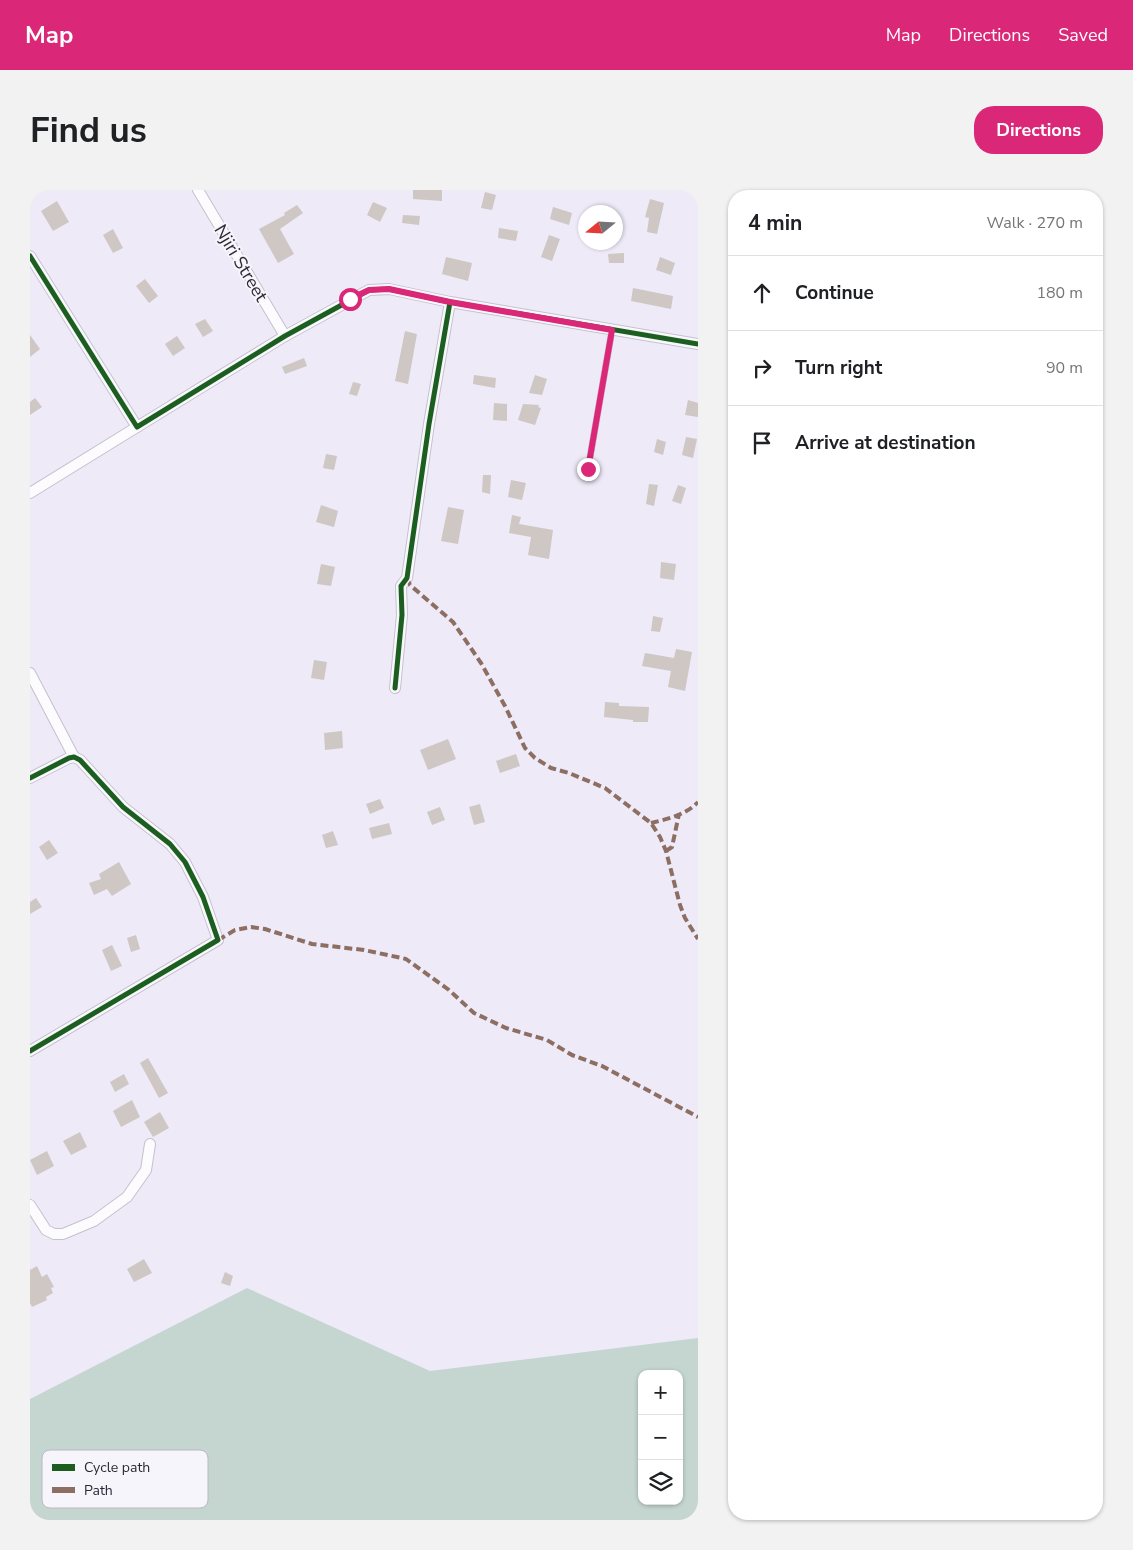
<!DOCTYPE html>
<html lang="en">
<head>
<meta charset="utf-8">
<style>
  body { margin:0; font-family:"Nunito Sans",sans-serif; background:#f2f2f2; color:#202124 }
  .controls { position:absolute; right:15px; bottom:15px; display:grid; overflow:hidden; border-radius:10px; box-shadow:0 1px 4px #0004 }
  .controls button { width:45px; height:45px; display:grid; place-items:center; padding:0; border:0; border-bottom:1px solid #e0e0e0; background:#fff; color:#202124; font:25px sans-serif }
  .compass { position:absolute; left:548px; top:15px; width:45px; height:45px; border-radius:50%; background:#fff; box-shadow:0 1px 4px #0004; rotate:252deg }
  .stop { position:absolute; width:15px; height:15px; margin:-11px; border:4px solid #db2777; border-radius:50%; background:#fff }
  .stop.end { background:#db2777; border-color:#fff; box-shadow:0 1px 5px #0008 }
  .list { margin:0; padding:0; list-style:none }
  h2 { display:flex; justify-content:space-between; align-items:center; height:65px; margin:0; padding:0 20px; font-size:21px }
  h2 small { font-size:16px; font-weight:400; color:#757577 }
  .list li { display:grid; grid-template-columns:32px 1fr auto; gap:15px; align-items:center; box-sizing:border-box; height:75px; padding:0 20px; border-top:1px solid #e0e0e0 }
  .list b { display:block; font-size:19px; white-space:nowrap }
  .list em { font-size:16px; font-style:normal; color:#757577 }
  .icon { flex:none; width:28px; height:28px; fill:none; stroke:currentColor; stroke-width:2; stroke-linecap:round; stroke-linejoin:round }
  .map { position:relative; flex:none; width:668px; height:1330px; overflow:hidden; border-radius:20px }
  header { display:flex; align-items:center; gap:30px; box-sizing:border-box; height:70px; padding:0 25px; background:#db2777; color:#fff }
  header strong { font-size:24px }
  nav { display:flex; gap:28px; margin-inline-start:auto; font-size:18px }
  .intro { display:flex; align-items:center; justify-content:space-between; box-sizing:border-box; height:120px; padding:0 30px }
  h1 { margin:0; font-size:35px }
  .button { padding:12px 22px; border-radius:20px; background:#db2777; color:#fff; font-size:18px; font-weight:700 }
  main { display:flex; gap:30px; padding:0 30px }
  aside { flex:1; background:#fff; border-radius:20px; box-shadow:0 1px 4px #0004 }
  .map>svg:first-child { display:block }
</style>
</head>
<body>
<header>
<strong>Map</strong>
<nav><a>Map</a><a>Directions</a><a>Saved</a></nav>
</header>
<div class="intro"><h1>Find us</h1><a class="button">Directions</a></div>
<main>
<div class="map">
<svg width="668" height="1330" viewBox="0 0 668 1330">
  <rect width="100%" height="100%" fill="#eeeaf8"/>
  <path fill="#c5d6d1" fill-rule="evenodd" d="M217,1098L400,1181L668,1148V1330H0V1209ZM612,1184H649V1311H612Z"/>
  <g fill="#cec7c4">
    <polygon points="383,0 412,0 412,11 383,9"/>
    <polygon points="455,2 466,5 462,20 451,18"/>
    <polygon points="620,9 634,13 627,44 617,42 619,28 615,27"/>
    <polygon points="27,11 39,32 23,41 11,21"/>
    <polygon points="343,12 357,18 350,32 337,25"/>
    <polygon points="267,15 273,23 250,39 264,64 248,73 229,39 255,25 254,23"/>
    <polygon points="523,17 542,23 539,35 520,29"/>
    <polygon points="373,25 390,26 389,35 372,33"/>
    <polygon points="469,38 488,41 486,51 468,48"/>
    <polygon points="83,39 93,58 83,63 73,45"/>
    <polygon points="519,45 530,49 522,71 511,67"/>
    <polygon points="594,63 594,73 579,73 578,64"/>
    <polygon points="416,67 442,73 438,91 412,84"/>
    <polygon points="630,67 645,73 641,85 626,80"/>
    <polygon points="115,89 128,106 119,113 106,96"/>
    <polygon points="603,98 643,106 641,119 601,111"/>
    <polygon points="175,129 183,141 173,147 165,134"/>
    <polygon points="375,141 387,144 378,194 365,191"/>
    <polygon points="0,145 10,159 0,167"/>
    <polygon points="147,146 155,158 143,166 135,154"/>
    <polygon points="274,168 277,176 255,184 252,177"/>
    <polygon points="444,185 466,188 465,198 443,194"/>
    <polygon points="505,185 517,189 512,205 499,203"/>
    <polygon points="323,192 331,194 327,206 319,204"/>
    <polygon points="5,208 12,217 0,225 0,212"/>
    <polygon points="658,210 668,213 668,227 655,225"/>
    <polygon points="464,213 477,214 477,231 463,230"/>
    <polygon points="493,214 509,215 508,217 511,218 505,235 488,230"/>
    <polygon points="656,247 667,249 663,268 652,265"/>
    <polygon points="627,249 636,252 633,265 624,262"/>
    <polygon points="296,264 307,266 304,280 293,278"/>
    <polygon points="453,285 461,285 460,304 452,302"/>
    <polygon points="481,290 496,293 492,310 478,307"/>
    <polygon points="619,294 628,295 624,316 616,314"/>
    <polygon points="648,295 656,298 651,314 642,311"/>
    <polygon points="291,315 308,321 304,337 286,332"/>
    <polygon points="418,317 434,320 428,354 411,351"/>
    <polygon points="482,325 491,327 489,334 523,340 519,369 498,365 501,347 479,343"/>
    <polygon points="631,372 646,374 644,390 630,388"/>
    <polygon points="291,374 305,377 301,396 287,394"/>
    <polygon points="623,426 633,428 630,442 621,441"/>
    <polygon points="646,459 662,462 655,501 638,497 641,481 612,476 615,463 644,468"/>
    <polygon points="284,470 297,472 294,490 281,488"/>
    <polygon points="575,512 589,513 589,516 619,517 618,532 603,532 603,530 574,527"/>
    <polygon points="312,541 313,558 295,560 294,543"/>
    <polygon points="418,549 426,569 398,580 390,560"/>
    <polygon points="486,564 490,576 470,583 466,571"/>
    <polygon points="350,609 354,618 340,624 336,614"/>
    <polygon points="450,614 455,632 444,635 439,617"/>
    <polygon points="410,617 415,630 402,635 397,622"/>
    <polygon points="359,633 362,644 342,649 339,638"/>
    <polygon points="303,641 308,655 296,658 292,645"/>
    <polygon points="19,650 28,663 17,670 9,657"/>
    <polygon points="89,672 101,694 82,706 77,699 64,705 59,693 71,689 69,684"/>
    <polygon points="6,708 12,717 0,724 0,712"/>
    <polygon points="106,745 110,759 101,762 97,748"/>
    <polygon points="82,755 92,776 81,781 72,760"/>
    <polygon points="118,868 138,903 129,908 110,873"/>
    <polygon points="94,884 99,894 85,902 80,892"/>
    <polygon points="102,910 110,927 91,937 83,921"/>
    <polygon points="130,922 139,938 123,947 114,932"/>
    <polygon points="50,942 57,957 41,965 33,951"/>
    <polygon points="17,961 24,976 7,985 0,970"/>
    <polygon points="114,1069 122,1083 104,1092 97,1079"/>
    <polygon points="7,1076 12,1087 17,1084 24,1097 21,1098 23,1103 16,1107 17,1110 2,1117 0,1113 0,1080"/>
    <polygon points="195,1082 203,1086 200,1096 191,1093"/>
  </g>
  <g fill="none" stroke-linecap="round" stroke-linejoin="round">
    <defs>
      <polyline id="service" points="558,279 582,140"/>
      <g id="minor">
        <polyline points="168,0 255,146"/>
        <polyline points="0,66 107,237 255,146 339,100 359,99 420,112 668,154"/>
        <polyline points="0,303 107,237"/>
        <polyline points="0,483 44,567"/>
        <polyline points="365,498 372,425 371,396 377,388 399,234 420,112"/>
        <polyline points="0,588 39,568 44,567 50,570 93,617 140,654 155,672 173,707 188,750 0,861"/>
        <polyline points="0,1015 16,1040 24,1044 33,1044 64,1031 97,1007 116,980 120,954"/>
      </g>
    </defs>
    <use href="#service" stroke="#c5c1cd" stroke-width="7"/>
    <use href="#minor" stroke="#c5c1cd" stroke-width="12"/>
    <use href="#service" stroke="#fcfcfe" stroke-width="5"/>
    <use href="#minor" stroke="#fcfcfe" stroke-width="10"/>
    <g stroke="#8d6e63" stroke-width="4" stroke-dasharray="8 4" stroke-linecap="butt">
      <polyline points="377,388 380,395 423,432 451,473 475,516 495,558 505,568 521,578 539,583 575,598 621,633 630,647 636,661 650,715 655,728 668,749"/>
      <path d="M621,633C637,629 656,625 668,612"/>
      <polyline points="636,661 642,657 649,624"/>
      <polyline points="188,750 205,740 221,737 235,739 282,754 334,760 376,769 419,800 444,823 476,838 517,850 542,865 572,876 668,927"/>
    </g>
    <defs>
      <g id="cycleway">
        <polyline points="0,66 107,237 255,146 339,100 359,99 420,112 668,154"/>
        <polyline points="365,498 372,425 371,396 377,388 399,234 420,112"/>
        <polyline points="0,588 39,568 44,567 50,570 93,617 140,654 155,672 173,707 188,750 0,861"/>
      </g>
    </defs>
    <use href="#cycleway" stroke="#f6f5fb" stroke-width="8"/>
    <use href="#cycleway" stroke="#1b5e20" stroke-width="5"/>
  </g>
  <g fill="none" stroke-linecap="round" stroke-linejoin="round">
    <polyline stroke="#db2777" stroke-width="6" points="320,109 339,100 359,99 420,112 582,140 558,279"/>
  </g>
  <g text-anchor="middle" stroke-width="4" stroke-linejoin="round" paint-order="stroke">
    <g font-size="18" fill="#2c2835" stroke="#f6f5fb">
      <text transform="translate(211 73) rotate(59)" y="6">Njiri Street</text>
    </g>
  </g>
  <rect x="12" y="1260" width="166" height="58" rx="8" fill="#f6f5fb" stroke="#b9b8c0" stroke-width="1"/>
  <rect x="22" y="1274" width="23" height="7" fill="#1b5e20"/>
  <rect x="22" y="1297" width="23" height="6" fill="#8d6e63"/>
  <g font-size="14" fill="#2c2835">
    <text x="54" y="1282">Cycle path</text>
    <text x="54" y="1305">Path</text>
  </g>
</svg>
<div class="controls">
<button>+</button>
<button>−</button>
<button><svg class="icon" aria-label="layers" viewBox="0 0 24 24"><path d="M12 4l9 5-9 5-9-5zM3 14l9 5 9-5"/></svg></button>
</div>
<svg class="compass" viewBox="-18 -18 36 36"><path d="M0-13l5 13h-10z" fill="#e53935"/><path d="M0 13l5-13h-10z" fill="#757577"/></svg>
<div class="stop" style="left:320px;top:109px"></div>
<div class="stop end" style="left:558px;top:279px"></div>
</div>
<aside>
<h2>4 min<small>Walk · 270 m</small></h2>
<ul class="list">
<li><svg class="icon" aria-label="ahead" viewBox="0 0 24 24"><path d="M12 20V5M6 11l6-6 6 6"/></svg><div><b>Continue</b></div><em>180 m</em></li>
<li><svg class="icon" aria-label="right" viewBox="0 0 24 24"><path d="M7 20v-9h11M14 6l5 5-5 5"/></svg><div><b>Turn right</b></div><em>90 m</em></li>
<li><svg class="icon" aria-label="arrive" viewBox="0 0 24 24"><path d="M6 21V4h12l-3 4 3 4H6"/></svg><div><b>Arrive at destination</b></div></li>
</ul>
</aside>
</main>
</body>
</html>
